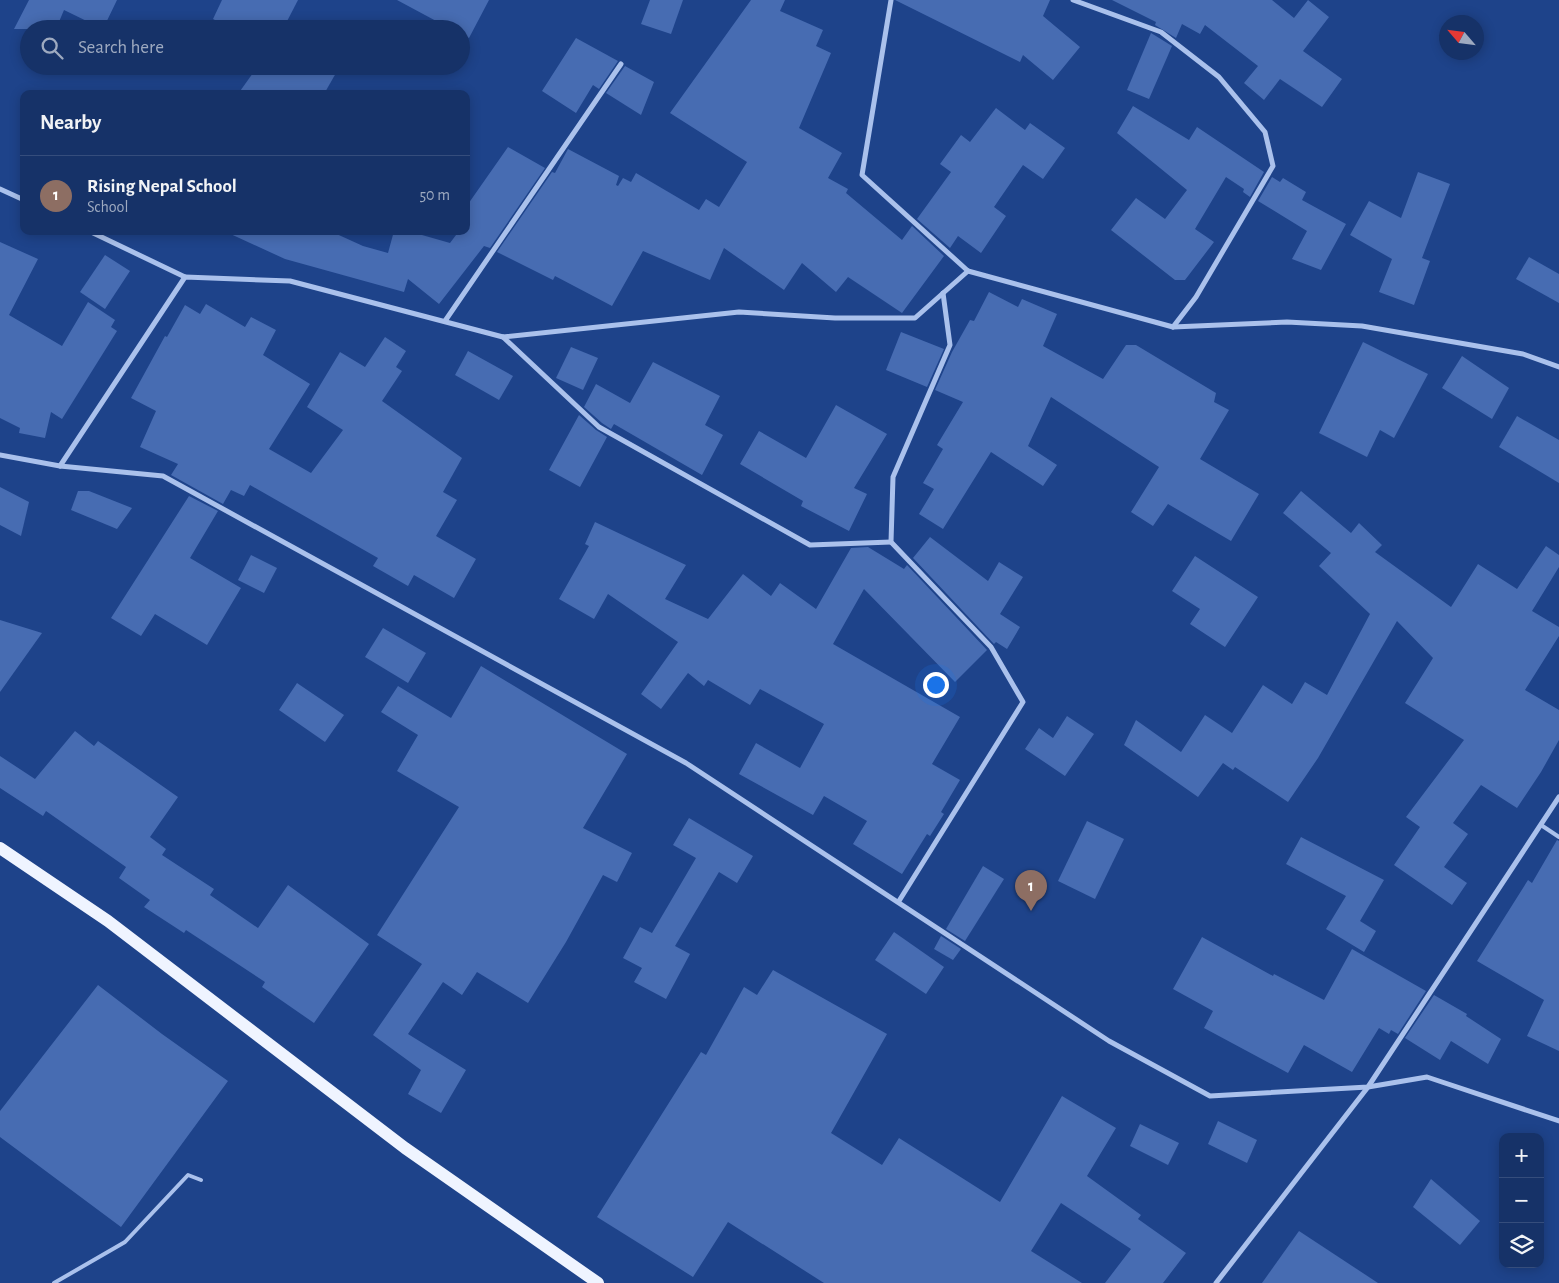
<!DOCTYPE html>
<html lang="en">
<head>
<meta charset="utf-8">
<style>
  body { margin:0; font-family:"Alegreya Sans",sans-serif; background:#1f3a6e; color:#f1f3f6 }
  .controls { position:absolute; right:15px; bottom:15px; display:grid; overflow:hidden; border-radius:10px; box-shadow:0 2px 12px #0003 }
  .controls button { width:45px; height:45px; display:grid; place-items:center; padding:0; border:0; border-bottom:1px solid #354d7c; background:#163268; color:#f1f3f6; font:25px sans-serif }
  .compass { position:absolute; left:1439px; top:15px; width:45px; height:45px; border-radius:50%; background:#163268; box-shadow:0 2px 12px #0003; rotate:298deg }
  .you { position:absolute; left:935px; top:684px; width:18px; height:18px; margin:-12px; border:4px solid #fff; border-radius:50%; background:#1a73e8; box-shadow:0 0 0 8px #1a73e833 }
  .badge { display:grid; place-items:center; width:32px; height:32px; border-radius:50%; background:#90b9f0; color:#fff; font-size:16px; font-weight:700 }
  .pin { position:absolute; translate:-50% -41px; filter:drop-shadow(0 1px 2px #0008) }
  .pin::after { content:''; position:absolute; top:26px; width:18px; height:15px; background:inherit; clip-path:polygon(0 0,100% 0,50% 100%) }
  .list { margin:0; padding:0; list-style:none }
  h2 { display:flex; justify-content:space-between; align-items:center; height:65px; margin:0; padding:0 20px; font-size:21px }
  h2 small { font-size:16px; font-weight:400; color:#9eaac0 }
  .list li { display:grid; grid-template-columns:32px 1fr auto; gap:15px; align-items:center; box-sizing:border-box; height:80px; padding:0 20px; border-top:1px solid #354d7c }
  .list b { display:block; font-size:19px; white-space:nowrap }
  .list p { margin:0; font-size:16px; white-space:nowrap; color:#9eaac0 }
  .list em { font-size:16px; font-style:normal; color:#9eaac0 }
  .icon { flex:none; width:28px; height:28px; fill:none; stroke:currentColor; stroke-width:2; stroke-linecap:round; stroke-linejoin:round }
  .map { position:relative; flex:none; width:1559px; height:1283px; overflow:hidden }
  .search { position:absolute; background:#163268; box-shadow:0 2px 12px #0003; left:20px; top:20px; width:450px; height:55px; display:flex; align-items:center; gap:12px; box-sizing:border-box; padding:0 18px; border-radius:28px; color:#9eaac0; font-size:19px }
  .panel { position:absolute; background:#163268; box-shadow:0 2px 12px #0003; left:20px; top:90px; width:450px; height:145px; border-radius:10px }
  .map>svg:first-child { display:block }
</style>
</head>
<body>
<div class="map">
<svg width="1559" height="1283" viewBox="0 0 1559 1283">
  <rect width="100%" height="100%" fill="#1e438a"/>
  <g fill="#476cb2">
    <polygon points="29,0 117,0 103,29 64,10 56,29 14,29"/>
    <polygon points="222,0 298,0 283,29 232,29 213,19"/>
    <polygon points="397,0 489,0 469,38 461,34 461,29 451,29"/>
    <polygon points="650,0 683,0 671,34 641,24"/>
    <polygon points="751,0 785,0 780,11 823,30 816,46 831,53 799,128 842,153 828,178 848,189 846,193 902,240 912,226 944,256 902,313 848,277 836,292 802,263 784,290 724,248 710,280 643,251 612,306 555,276 553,280 497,252 552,172 555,173 568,149 619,176 616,185 618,186 623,178 631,182 636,173 699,210 706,199 719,207 747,162 670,113"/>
    <polygon points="895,0 1050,0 1043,16 1080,47 1053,80 1023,55 1020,62"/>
    <polygon points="1112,0 1272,0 1294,18 1308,0 1329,17 1303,51 1342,79 1322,107 1280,79 1264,100 1244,83 1258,66 1205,25 1200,34 1182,24 1176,38 1155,25 1156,22"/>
    <polygon points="1151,33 1172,46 1149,99 1127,90"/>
    <polygon points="576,38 618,61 599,89 593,85 576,113 542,91"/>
    <polygon points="258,66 340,66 324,94 238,94"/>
    <polygon points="625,66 654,82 641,115 606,93"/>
    <polygon points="1133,106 1189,140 1197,127 1264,172 1250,197 1243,192 1244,189 1226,177 1195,229 1214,242 1185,280 1175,280 1111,230 1136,198 1165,219 1187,190 1117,133"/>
    <polygon points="996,108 1025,130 1030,123 1065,148 1043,179 1023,165 994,207 1006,216 981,253 958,236 950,248 917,219 951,172 940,164 961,135 970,142"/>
    <polygon points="508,147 545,168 490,248 484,246 439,304 408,279 404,292 285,259 224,231 330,231 363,246 388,253 394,231 408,231 450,243 459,231 466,231 466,207"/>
    <polygon points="1418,172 1450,184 1422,258 1430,261 1414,305 1379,292 1392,259 1350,235 1369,201 1401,218"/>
    <polygon points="1272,177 1280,182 1283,178 1306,192 1302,200 1346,224 1321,270 1292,259 1307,231 1258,201"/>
    <polygon points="0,242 38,259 9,315 62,346 88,302 115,320 111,327 117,331 62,419 51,412 45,438 19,433 20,428 0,418"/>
    <polygon points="105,255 130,271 105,309 80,292"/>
    <polygon points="1529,257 1559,274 1559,303 1516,279"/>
    <polygon points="989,292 1018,307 1022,299 1057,314 1043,346 1103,379 1126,345 1136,345 1216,393 1214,402 1229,410 1200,459 1259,494 1231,541 1168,504 1153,526 1131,512 1159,467 1051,397 1028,446 1057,465 1043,486 991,452 943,529 919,514 934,489 923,483 943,449 937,445 963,402 935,390 952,352 970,320 974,321"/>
    <polygon points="206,304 245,327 251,317 276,330 263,355 310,384 269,449 311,473 343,430 307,407 340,352 365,367 385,337 406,351 396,367 402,371 382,401 462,458 443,492 457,500 436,536 476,559 454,598 414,575 408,586 373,566 378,558 250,485 244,496 231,490 223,504 171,475 178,464 140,447 156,411 131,398 165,336 167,337 185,305 200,314"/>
    <polygon points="901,332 944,349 927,387 886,370"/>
    <polygon points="1363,342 1428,374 1394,438 1380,430 1367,457 1319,433"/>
    <polygon points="571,347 598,358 583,390 556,378"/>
    <polygon points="468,351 513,376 499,400 455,375"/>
    <polygon points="1462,356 1509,388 1492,419 1442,388"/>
    <polygon points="653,362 720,396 705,425 723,435 702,475 614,424 611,429 602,423 584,407 596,384 630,403"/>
    <polygon points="836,405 887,434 854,488 867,494 849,531 801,506 803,501 740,464 759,431 806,458"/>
    <polygon points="579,415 596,430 607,437 580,487 549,470"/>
    <polygon points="1517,416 1559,440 1559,483 1499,447"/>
    <polygon points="0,487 29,502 21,536 0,525"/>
    <polygon points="78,491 89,491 132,508 117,529 71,510"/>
    <polygon points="1301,491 1351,533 1359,523 1382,545 1375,552 1451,607 1478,564 1517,589 1546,546 1559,555 1559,567 1532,611 1559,627 1559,636 1525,690 1559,710 1559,740 1541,772 1517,808 1481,785 1453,823 1468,834 1444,867 1467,883 1452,905 1394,865 1420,827 1406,817 1464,740 1405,703 1433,658 1397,621 1318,758 1288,802 1235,767 1233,770 1223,763 1198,797 1124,745 1136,720 1181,752 1205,715 1232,733 1263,685 1292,704 1305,682 1327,695 1370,614 1319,566 1331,553 1283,513"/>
    <polygon points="189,496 218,511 190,558 241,588 207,645 155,614 141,636 111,618"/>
    <polygon points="595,522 686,565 665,599 708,619 743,574 771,596 780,583 816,609 851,548 868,547 904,569 907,565 987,650 955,682 864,589 833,644 960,717 932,764 960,780 941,812 944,814 930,836 927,834 902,874 853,844 867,821 824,796 813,815 739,774 756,743 800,768 824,724 760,689 750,705 708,680 704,686 688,673 661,709 641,694 678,642 608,594 594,619 559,599 589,546 585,544"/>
    <polygon points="930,537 988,581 999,562 1023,577 1000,614 1020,627 1007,649 996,642 994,644 913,558"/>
    <polygon points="251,555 277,568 264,593 238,580"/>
    <polygon points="1195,556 1258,597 1225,647 1190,624 1200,609 1172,591"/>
    <polygon points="0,620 42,633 0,692"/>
    <polygon points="383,628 426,653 408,683 365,657"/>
    <polygon points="481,666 627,754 583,828 632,853 617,882 603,875 566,942 528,1003 477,972 462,995 443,982 408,1034 466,1070 441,1113 408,1094 421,1070 373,1035 422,964 377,935 459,807 397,771 418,735 381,712 398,686 451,718"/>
    <polygon points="297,683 344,715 325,742 279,710"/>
    <polygon points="1067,716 1094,734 1065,776 1025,749 1039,728 1053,738"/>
    <polygon points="75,731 94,746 98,741 178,797 150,837 166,849 162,855 214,889 210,895 258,928 288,885 369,944 314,1023 262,987 265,982 186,930 184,933 144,907 150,900 119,878 126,867 46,811 43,816 0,788 0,756 35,779"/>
    <polygon points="689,818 753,856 737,883 719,872 675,946 690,954 666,999 634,982 642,968 623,958 640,927 652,933 696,858 673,845"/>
    <polygon points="1087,821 1124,839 1095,899 1058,881"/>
    <polygon points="1301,837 1384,880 1360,921 1376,931 1364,952 1326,929 1346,896 1286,864"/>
    <polygon points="1557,840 1559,841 1559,1051 1527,1036 1544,1000 1477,961 1528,880 1532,883"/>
    <polygon points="983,866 1004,879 965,941 946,929"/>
    <polygon points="894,932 944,967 926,994 875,960"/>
    <polygon points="941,936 961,949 953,960 934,949"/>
    <polygon points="1202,937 1273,976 1274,974 1324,1000 1352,949 1426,991 1398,1034 1391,1030 1389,1034 1379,1028 1352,1072 1304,1045 1288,1073 1204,1028 1213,1011 1173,989"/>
    <polygon points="773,970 887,1034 831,1133 882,1165 899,1138 1000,1202 1062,1096 1116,1128 1087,1176 1141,1215 1138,1219 1186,1253 1163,1283 1105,1283 1131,1249 1061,1203 1031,1251 1082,1283 824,1283 728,1222 693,1277 597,1217 701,1052 706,1055 744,987 757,995"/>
    <polygon points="98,985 162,1034 228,1081 121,1227 0,1137 0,1111"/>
    <polygon points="1434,995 1467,1014 1466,1016 1501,1039 1488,1064 1451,1041 1440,1060 1405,1038"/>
    <polygon points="1218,1121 1257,1140 1247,1163 1208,1144"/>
    <polygon points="1140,1124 1179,1143 1168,1165 1130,1146"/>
    <polygon points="1431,1179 1480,1221 1460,1245 1413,1207"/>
    <polygon points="1299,1231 1378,1283 1262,1283"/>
  </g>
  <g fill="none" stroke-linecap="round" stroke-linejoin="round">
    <g stroke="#aac1ec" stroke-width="4">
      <polyline points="1541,825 1559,837"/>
      <polyline points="54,1283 125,1242 188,1175 201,1180"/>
    </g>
    <g stroke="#aac1ec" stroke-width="5">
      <polyline points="891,0 862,175 968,271 1173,327 1287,322 1362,326 1523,354 1559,367"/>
      <polyline points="1073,0 1161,32 1219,77 1265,132 1273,166 1196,297 1173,327"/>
      <polyline points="0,189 24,200"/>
      <polyline points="89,231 185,277"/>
      <polyline points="445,321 621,64"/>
      <polyline points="503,337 599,427 810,545 891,542"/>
      <polyline points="0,455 60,466 163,476 686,763 1109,1041 1210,1096 1368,1087 1427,1077 1559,1121"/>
      <polyline points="60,466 185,277 290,281 503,337 739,312 835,318 915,318 968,271"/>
      <polyline points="899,901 1023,702 991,647 891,542 893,477 950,345 943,293"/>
      <polyline points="1216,1283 1368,1087 1559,797"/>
    </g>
    <polyline stroke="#eff4ff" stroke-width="12" points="0,848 108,921 405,1148 598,1283"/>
  </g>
</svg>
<div class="controls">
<button>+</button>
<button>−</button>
<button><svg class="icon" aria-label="layers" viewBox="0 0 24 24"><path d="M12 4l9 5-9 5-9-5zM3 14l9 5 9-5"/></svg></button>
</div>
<svg class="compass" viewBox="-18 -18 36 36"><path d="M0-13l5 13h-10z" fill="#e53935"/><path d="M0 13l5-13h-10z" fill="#9eaac0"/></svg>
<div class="you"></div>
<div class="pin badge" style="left:1031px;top:911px;background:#8d6e63">1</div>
<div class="search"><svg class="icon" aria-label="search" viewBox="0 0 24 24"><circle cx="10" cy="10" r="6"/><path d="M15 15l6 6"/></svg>Search here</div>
<section class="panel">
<h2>Nearby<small></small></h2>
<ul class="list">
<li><span class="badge" style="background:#8d6e63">1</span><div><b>Rising Nepal School</b><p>School</p></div><em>50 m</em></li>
</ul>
</section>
</div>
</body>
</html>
